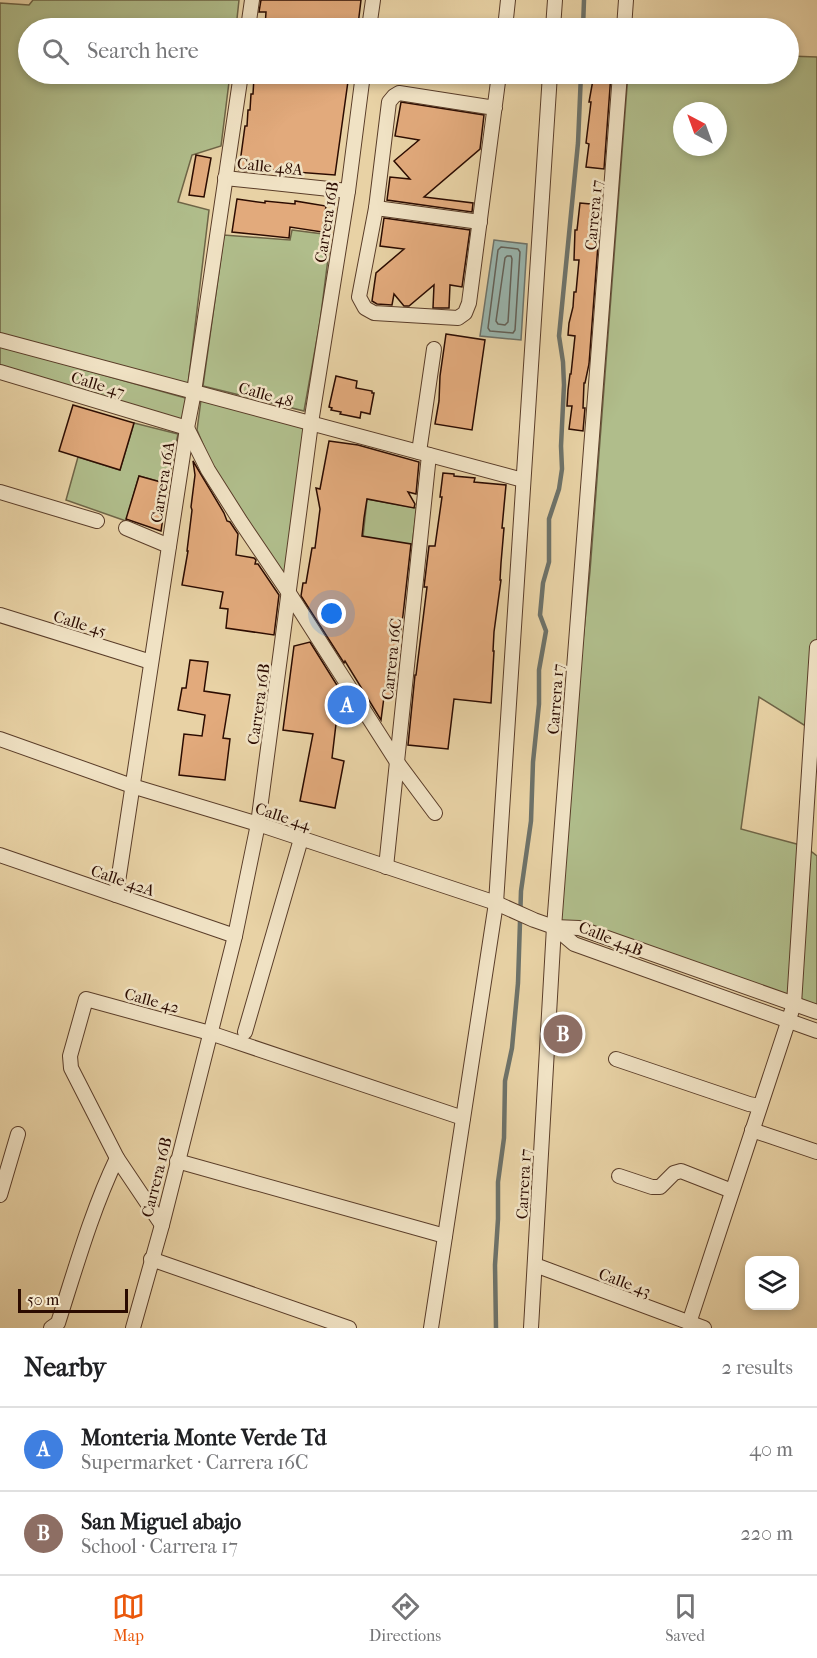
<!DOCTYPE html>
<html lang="en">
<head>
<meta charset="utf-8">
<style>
  body { margin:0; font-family:"IM FELL French Canon",serif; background:#f6f6f6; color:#202124 }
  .controls { position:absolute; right:18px; bottom:18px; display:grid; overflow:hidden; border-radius:12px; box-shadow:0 3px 9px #0003 }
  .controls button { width:54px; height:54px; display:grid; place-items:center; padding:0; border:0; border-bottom:2px solid #e0e0e0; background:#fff; color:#202124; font:30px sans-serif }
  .compass { position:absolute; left:673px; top:102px; width:54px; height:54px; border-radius:50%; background:#fff; box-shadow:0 3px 9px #0003; rotate:319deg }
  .scale { position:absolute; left:18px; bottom:15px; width:110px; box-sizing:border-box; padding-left:6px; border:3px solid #2b0b00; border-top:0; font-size:16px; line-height:21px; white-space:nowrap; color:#2b0b00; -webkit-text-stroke:4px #f0e2c4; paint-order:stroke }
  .you { position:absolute; left:332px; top:614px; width:21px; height:21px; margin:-15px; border:4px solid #fff; border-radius:50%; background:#1a73e8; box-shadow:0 0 0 9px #1a73e833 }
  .badge { display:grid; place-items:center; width:39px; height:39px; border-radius:50%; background:#ea580c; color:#fff; font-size:20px; font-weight:700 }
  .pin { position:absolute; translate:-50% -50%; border:3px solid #fff; box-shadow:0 2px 6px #0006 }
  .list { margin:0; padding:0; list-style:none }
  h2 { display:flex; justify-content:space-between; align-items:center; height:78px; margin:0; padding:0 24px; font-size:26px }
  h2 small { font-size:20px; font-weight:400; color:#757577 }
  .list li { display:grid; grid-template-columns:39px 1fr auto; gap:18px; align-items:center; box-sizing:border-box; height:84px; padding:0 24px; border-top:2px solid #e0e0e0 }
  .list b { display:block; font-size:22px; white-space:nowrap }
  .list p { margin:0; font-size:20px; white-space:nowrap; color:#757577 }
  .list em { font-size:20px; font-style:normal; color:#757577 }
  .icon { flex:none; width:33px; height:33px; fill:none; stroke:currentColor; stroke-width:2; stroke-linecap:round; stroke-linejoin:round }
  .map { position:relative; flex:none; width:817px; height:1328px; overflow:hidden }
  .search { position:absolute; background:#fff; box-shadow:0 3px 9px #0003; left:18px; right:18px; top:18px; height:66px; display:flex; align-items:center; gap:15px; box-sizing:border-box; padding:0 21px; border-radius:33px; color:#757577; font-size:22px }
  .sheet { height:246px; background:#fff }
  nav { display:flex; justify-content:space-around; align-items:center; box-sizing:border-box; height:84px; border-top:2px solid #e0e0e0; background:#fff; font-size:16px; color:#757577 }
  nav a { display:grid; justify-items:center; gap:3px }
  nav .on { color:#ea580c }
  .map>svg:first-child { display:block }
</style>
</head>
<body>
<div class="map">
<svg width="817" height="1328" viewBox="0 0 817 1328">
  <rect width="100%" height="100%" fill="#e8d2a5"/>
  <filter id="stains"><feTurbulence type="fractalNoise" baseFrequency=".00333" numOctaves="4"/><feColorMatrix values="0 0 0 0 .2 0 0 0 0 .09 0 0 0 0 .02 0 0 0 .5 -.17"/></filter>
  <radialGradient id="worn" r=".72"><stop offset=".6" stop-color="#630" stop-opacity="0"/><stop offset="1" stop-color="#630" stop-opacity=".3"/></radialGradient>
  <g fill="#b0bd8b" stroke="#6e6446" stroke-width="1.5" fill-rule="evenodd">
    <polygon points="33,0 239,0 236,28 28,28 28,74 230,74 221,146 192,155 178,202 209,210 188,385 0,338 0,3 29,5"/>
    <path d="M789,56L817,57V731L812,730L759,697L741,829L804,846L817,856V1016L554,927L590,571L628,74H788ZM682,111H718V147H682Z"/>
    <polygon points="292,230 331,235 320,322 304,411 203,386 224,235 290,240"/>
    <polygon points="0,346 189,399 186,423 0,365"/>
    <polygon points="201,400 307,429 289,576 277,567 211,463 197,430"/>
    <polygon points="134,423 178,434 168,484 139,476 126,521 66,500 78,457 120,470"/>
    <polygon points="367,499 417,508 412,545 363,537"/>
  </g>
  <polygon fill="#99b6af" stroke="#6d7269" stroke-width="1.5" points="494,240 527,244 521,340 480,336"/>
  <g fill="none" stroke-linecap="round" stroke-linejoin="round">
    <g stroke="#626058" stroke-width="1.5">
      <polygon points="501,247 518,249 520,252 515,330 513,333 490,331 488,328 498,250"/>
      <polygon points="507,256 511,256 512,259 508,322 505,325 498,324 496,321 505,258"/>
    </g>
    <g stroke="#6d7269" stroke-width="4.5">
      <polyline points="583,28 584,0"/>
      <polyline points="496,1328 495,1265 498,1219 498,1182 504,1138 505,1081 512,1048 518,983 521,891 531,821 533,762 539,704 539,670 546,631 540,615 543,583 549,562 549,519 559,489 562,469 561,446 564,385 563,362 559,336 578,143 581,74"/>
    </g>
  </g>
  <g fill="#e2aa7c" stroke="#2b0b00" stroke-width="1.5">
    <polygon points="261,0 361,0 358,25 354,24 354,28 265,28 266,12 259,12"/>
    <polygon points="257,74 349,74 335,175 256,169 255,172 239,170 245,126 247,126 248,110 250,110 251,94 253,94 254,77 257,78"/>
    <polygon points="594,74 611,74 604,169 586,167 589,144 586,143 591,102 589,102"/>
    <polygon points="401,102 484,115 480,149 424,197 473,203 472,212 387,200 390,177 410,179 394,161 419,140 395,136"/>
    <polygon points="196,155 211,158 204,197 189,195"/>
    <polygon points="237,199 265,203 265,201 295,204 295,201 326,206 322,232 290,227 289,238 232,232"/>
    <polygon points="580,203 601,205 589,364 585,383 584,383 583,408 585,408 583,431 569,429 572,406 567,406 568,390 570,374 571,374 575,336 568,335 569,323 573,307 574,292 576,292 579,260 574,260 575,230 577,230"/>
    <polygon points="384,218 470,230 462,287 450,285 449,308 433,308 434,285 409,306 404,306 394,294 392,305 377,304 372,301 376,273 404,249 380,246"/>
    <polygon points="446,334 485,340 472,430 435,424 439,401 440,376"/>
    <polygon points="336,376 357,381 356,388 372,391 372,393 374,393 370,414 361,412 360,418 340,414 341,412 331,410 332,408 329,407"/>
    <polygon points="73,405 134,423 120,470 59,451"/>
    <polygon points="329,441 358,445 419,462 416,494 408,492 415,504 414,508 367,499 364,518 362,536 411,544 403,615 394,673 397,673 395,690 392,689 390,698 384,697 381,720 345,661 344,663 301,596 303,583 306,583 312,548 315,548 320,509 316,488 320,489"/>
    <polygon points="193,461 224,513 227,521 230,522 238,534 236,555 254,558 256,560 255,564 258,564 279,595 274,635 226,628 228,609 220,608 223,592 182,585 188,551 187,551 192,510 191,507 195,475"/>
    <polygon points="443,473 454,474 454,476 475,478 474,482 506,485 502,528 504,528 501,563 500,580 501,580 494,632 493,651 494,651 491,703 454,699 448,749 408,745 415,675 416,675 427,587 424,587 429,546 435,546 442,497 440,497"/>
    <polygon points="139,476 168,484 161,531 126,519"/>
    <polygon points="310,642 340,690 332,758 344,761 335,808 300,801 313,734 283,730 294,646"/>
    <polygon points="190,660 208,662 204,691 230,695 223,738 230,739 225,780 179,775 184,734 202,736 205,715 178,710 182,688 186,688"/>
  </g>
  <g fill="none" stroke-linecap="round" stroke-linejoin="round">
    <defs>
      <g id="minor">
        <polyline points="248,28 252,0"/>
        <polyline points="369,28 373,0"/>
        <polyline points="505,28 508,0"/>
        <polyline points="553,28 555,0"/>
        <polyline points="624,28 626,0"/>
        <polyline points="495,108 399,93 394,96 389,102 376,208 359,297 365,308 374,313 458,318 465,313 469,303 499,74"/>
        <polyline points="225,178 348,191"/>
        <polyline points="376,208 480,222"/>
        <polyline points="0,340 523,480"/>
        <polyline points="0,372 187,428 208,470 241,522 289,593 397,762 435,813"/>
        <polyline points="419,452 434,349"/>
        <polyline points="0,492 97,521"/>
        <polyline points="126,528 169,546"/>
        <polyline points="0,615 151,662"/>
        <polyline points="0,739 132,786 258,824 496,903 534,920 554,927 579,928 817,1012"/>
        <polyline points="0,855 235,936"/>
        <polyline points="386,867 429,455"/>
        <polyline points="116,895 187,428 194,392 241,74"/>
        <polyline points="554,927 574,944 817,1031"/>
        <polyline points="245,1032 301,839"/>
        <polyline points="616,1059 749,1104 760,1106"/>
        <polyline points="752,1130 817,1152"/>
        <polyline points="117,1158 71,1068 70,1056 86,999 210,1033 463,1118"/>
        <polyline points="177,1161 445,1236"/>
        <polyline points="619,1176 652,1187 660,1187 674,1173 681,1171 732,1191"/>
        <polyline points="0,1195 18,1134"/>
        <polyline points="151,1259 349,1328"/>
        <polyline points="535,1265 704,1328"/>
        <polyline points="689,1323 794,1004 817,647"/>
        <path d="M51,1328L58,1323C76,1267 92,1210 117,1158L162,1225"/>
        <polyline points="133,1328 162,1225 235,936 258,824 311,423 348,191 363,74"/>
        <polyline points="431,1328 496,903 550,74"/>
        <polyline points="531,1328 554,927 620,74"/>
      </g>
    </defs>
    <use href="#minor" stroke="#5a3d29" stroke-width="16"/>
    <use href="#minor" stroke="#f0e2c4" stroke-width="14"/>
  </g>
  <g text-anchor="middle" stroke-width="5" stroke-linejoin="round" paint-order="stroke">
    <g font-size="16" fill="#2b0b00" stroke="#f0e2c4">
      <text transform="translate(270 166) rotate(6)" y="6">Calle 48A</text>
      <text transform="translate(593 215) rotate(-85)" y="6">Carrera 17</text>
      <text transform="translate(326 222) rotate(-81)" y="6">Carrera 16B</text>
      <text transform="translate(98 384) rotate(17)" y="6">Calle 47</text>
      <text transform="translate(266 394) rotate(15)" y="6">Calle 48</text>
      <text transform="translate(162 482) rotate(-81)" y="6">Carrera 16A</text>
      <text transform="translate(80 623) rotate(17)" y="6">Calle 45</text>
      <text transform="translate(391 659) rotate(-84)" y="6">Carrera 16C</text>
      <text transform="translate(555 699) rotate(-86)" y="6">Carrera 17</text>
      <text transform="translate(258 704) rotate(-82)" y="6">Carrera 16B</text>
      <text transform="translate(283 816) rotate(18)" y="6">Calle 44</text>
      <text transform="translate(123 880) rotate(19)" y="6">Calle 42A</text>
      <text transform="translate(611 938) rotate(22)" y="6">Calle 44B</text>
      <text transform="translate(152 1000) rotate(15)" y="6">Calle 42</text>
      <text transform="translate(156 1177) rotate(-76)" y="6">Carrera 16B</text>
      <text transform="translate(523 1184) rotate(-87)" y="6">Carrera 17</text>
      <text transform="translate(625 1282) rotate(21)" y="6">Calle 43</text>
    </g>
  </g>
  <rect width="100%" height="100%" filter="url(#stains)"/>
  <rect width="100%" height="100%" fill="url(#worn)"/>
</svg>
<div class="controls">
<button><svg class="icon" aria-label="layers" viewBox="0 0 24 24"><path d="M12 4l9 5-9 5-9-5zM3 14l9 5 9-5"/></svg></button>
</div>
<svg class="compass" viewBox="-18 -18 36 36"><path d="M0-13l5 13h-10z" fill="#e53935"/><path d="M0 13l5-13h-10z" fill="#757577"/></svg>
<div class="scale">50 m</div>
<div class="you"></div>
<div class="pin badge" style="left:347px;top:705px;background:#3f7fe0">A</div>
<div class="pin badge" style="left:563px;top:1034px;background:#8d6e63">B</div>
<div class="search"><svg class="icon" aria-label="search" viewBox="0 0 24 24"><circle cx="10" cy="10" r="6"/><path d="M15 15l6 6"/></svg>Search here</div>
</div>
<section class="sheet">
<h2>Nearby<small>2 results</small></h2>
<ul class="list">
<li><span class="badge" style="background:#3f7fe0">A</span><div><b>Monteria Monte Verde Td</b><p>Supermarket · Carrera 16C</p></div><em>40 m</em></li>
<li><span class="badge" style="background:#8d6e63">B</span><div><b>San Miguel abajo</b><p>School · Carrera 17</p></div><em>220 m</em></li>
</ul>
</section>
<nav>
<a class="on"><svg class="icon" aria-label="map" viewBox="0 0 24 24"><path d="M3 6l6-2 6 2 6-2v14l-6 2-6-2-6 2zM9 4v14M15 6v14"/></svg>Map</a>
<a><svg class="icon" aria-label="directions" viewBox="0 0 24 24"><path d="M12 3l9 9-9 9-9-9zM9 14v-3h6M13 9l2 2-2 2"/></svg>Directions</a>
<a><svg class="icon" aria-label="saved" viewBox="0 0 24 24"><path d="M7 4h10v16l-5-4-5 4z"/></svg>Saved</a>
</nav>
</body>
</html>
